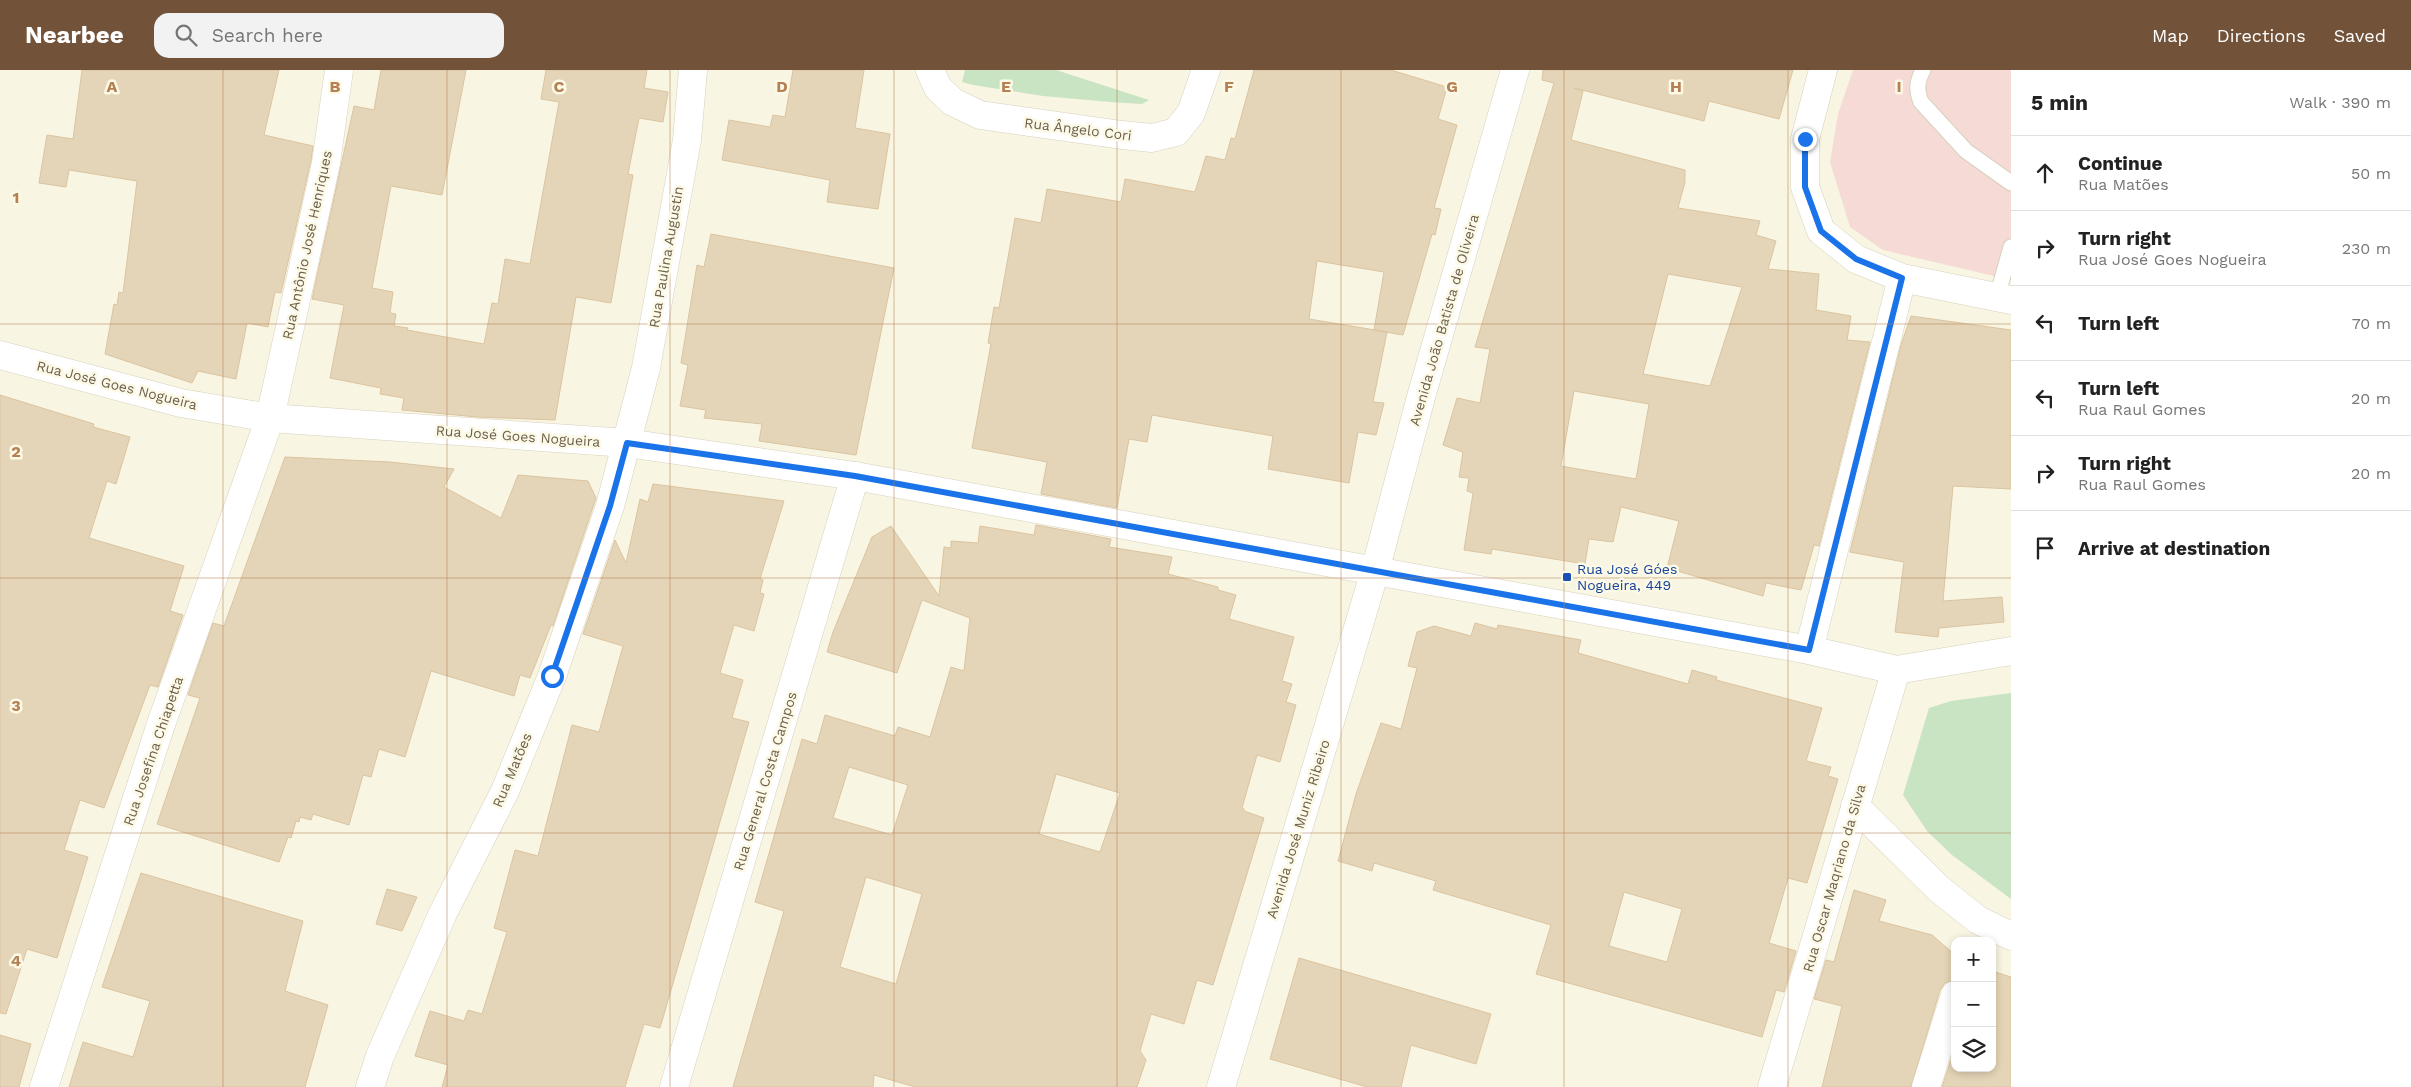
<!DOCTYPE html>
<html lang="en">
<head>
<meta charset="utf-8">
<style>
  body { margin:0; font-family:"Work Sans",sans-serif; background:#f2f2f2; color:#222 }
  .controls { position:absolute; right:15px; bottom:15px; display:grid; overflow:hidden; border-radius:10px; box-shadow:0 2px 8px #0003 }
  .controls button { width:45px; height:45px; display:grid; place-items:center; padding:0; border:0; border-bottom:1px solid #e0e0e0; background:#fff; color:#222; font:25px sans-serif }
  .stop { position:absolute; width:15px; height:15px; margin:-11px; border:4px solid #1a73e8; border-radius:50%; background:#fff }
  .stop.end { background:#1a73e8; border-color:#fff; box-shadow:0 1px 5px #0008 }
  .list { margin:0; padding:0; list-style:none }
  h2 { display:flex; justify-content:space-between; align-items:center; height:65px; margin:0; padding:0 20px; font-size:21px }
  h2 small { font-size:16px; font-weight:400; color:#767676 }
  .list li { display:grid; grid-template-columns:32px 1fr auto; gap:15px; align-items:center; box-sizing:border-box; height:75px; padding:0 20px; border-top:1px solid #e0e0e0 }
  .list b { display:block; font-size:19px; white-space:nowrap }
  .list p { margin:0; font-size:16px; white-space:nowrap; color:#767676 }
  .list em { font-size:16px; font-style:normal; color:#767676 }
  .icon { flex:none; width:28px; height:28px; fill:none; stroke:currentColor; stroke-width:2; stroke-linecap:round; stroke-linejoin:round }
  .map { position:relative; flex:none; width:2011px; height:1017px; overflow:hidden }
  header { display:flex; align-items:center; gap:30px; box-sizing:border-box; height:70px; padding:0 25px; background:#725339; color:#fff }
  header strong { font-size:24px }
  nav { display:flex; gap:28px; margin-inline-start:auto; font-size:18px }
  .search { width:350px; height:45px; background:#f2f2f2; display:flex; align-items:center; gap:12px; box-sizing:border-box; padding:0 18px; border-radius:15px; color:#767676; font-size:19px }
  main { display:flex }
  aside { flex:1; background:#fff }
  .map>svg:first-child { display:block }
</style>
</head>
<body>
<header>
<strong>Nearbee</strong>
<div class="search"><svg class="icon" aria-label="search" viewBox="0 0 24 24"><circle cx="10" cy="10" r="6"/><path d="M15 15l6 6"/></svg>Search here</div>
<nav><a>Map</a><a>Directions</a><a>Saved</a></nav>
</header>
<main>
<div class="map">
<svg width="2011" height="1017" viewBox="0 0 2011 1017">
  <rect width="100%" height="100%" fill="#f8f5e2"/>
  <polygon fill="#f5dad6" points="1853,0 2011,0 2011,210 1883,180 1850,157 1830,92 1838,44"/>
  <g fill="#c9e4c3">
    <polygon points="965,0 1056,0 1149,30 1142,34 1110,32 1043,26 973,15 962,12"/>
    <polygon points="2011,623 2011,829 1952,785 1927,761 1903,725 1929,638 1951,631"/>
  </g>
  <g fill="#e5d5b8" stroke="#dbc4a0" fill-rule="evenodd">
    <polygon points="82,0 279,0 264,65 313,76 311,90 281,223 275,222 268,257 247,253 236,309 198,301 192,313 105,284 114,234 117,235 119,222 123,223 137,111 69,100 66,117 39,113 47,65 73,69"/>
    <polygon points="381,0 466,0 442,125 391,116 372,218 393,222 390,243 396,244 394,256 408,258 407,260 484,274 492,233 498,234 505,189 530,194 559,32 541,29 546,0 647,0 644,18 668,22 663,52 639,48 628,104 633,105 611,233 576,227 555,350 477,347 402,340 404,328 380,324 381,318 330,308 344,235 312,229 354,36 374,40"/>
    <polygon points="793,0 864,0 855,58 890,64 878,139 827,132 830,110 722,90 729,50 770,57 773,45 785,47"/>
    <polygon points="1254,0 1391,0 1447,17 1438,49 1457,55 1434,138 1441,139 1435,165 1432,164 1403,265 1374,260 1384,202 1317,191 1309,249 1387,262 1373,332 1384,333 1376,365 1358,362 1349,413 1268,399 1273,366 1152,345 1147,372 1129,369 1117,438 1041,424 1047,392 972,378 991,274 988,273 994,237 999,238 1015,148 1041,153 1047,119 1121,132 1125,109 1195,122 1206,86 1225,90 1231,68 1235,69"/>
    <path d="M1543,0H1793L1779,49L1709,31L1704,51L1574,18L1583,21L1571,70L1685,100V112L1678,138L1760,151L1756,165L1776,171L1768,199L1819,204L1816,240L1851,246L1847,270L1870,272L1819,476L1814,475L1801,520L1766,513L1763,526L1667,498L1679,451L1621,437L1613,472L1589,469L1585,494L1492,479L1491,484L1464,480L1473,423L1467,421L1469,408L1459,407L1463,382L1443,375L1457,328L1480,333L1490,279L1475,277L1554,13L1542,10ZM1668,204L1742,217L1710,316L1643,304ZM1574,321L1649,334L1636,409L1561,396Z"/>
    <polygon points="711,164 894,198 856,385 759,371 762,354 704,348 706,340 680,336 688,295 681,293 697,195 704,197"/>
    <polygon points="1911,246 2011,260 2011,419 1953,416 1943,531 2002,527 2004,552 1939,558 1938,567 1895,562 1904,492 1850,482 1901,275"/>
    <polygon points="0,325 94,354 93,357 130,367 116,414 107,411 89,468 184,496 170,541 183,545 158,617 150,615 104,738 80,730 64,780 88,787 57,888 27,879 6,944 0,943"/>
    <polygon points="285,387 390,392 454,399 444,417 501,448 518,405 588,411 596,428 553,556 551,555 530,608 520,605 514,626 431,601 405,687 379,679 371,707 363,705 349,755 313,744 311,750 300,747 299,752 296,751 291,768 288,767 279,792 157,754 200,628 188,625 213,553 224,556"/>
    <polygon points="653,414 784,431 760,509 763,510 760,523 764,524 754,561 734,555 720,603 743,610 732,648 749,652 660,958 644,954 625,1017 442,1017 448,995 415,986 421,967 430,941 464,951 468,940 482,944 507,862 494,858 515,780 538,786 572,655 599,662 623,576 583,564 615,470 626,493 640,429 648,432"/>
    <path d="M1036,455L1111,469L1109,477L1172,487L1168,504L1218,517V520L1236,525L1229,549L1294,567L1282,611L1292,614L1286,632L1296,635L1280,692L1257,685L1242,738L1244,739V741L1264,748L1213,915L1197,910L1184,954L1151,944L1140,981L1146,990L1137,1017H915L874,1005L873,1017H733L784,841L755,832L802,669L817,674L825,645L895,666L898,657L930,667L951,597L964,601L970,548L922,530L897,603L827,582L833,562L872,467L891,456L939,526L944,477L951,478V471L978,473L980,456L1034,465ZM849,697L908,715L892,765L833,748ZM1056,704L1120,723L1100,782L1039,764ZM866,807L922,824L896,914L840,897Z"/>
    <path d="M1475,553L1497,559L1498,555L1581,570L1578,583L1688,614L1692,600L1717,607L1716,610L1822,638L1806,691L1831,697L1828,706L1838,709L1807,813L1788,808L1769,873L1796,881L1784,922L1776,920L1762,967L1536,904L1551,855L1433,820L1436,811L1374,793L1372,801L1338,791L1356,724L1381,653L1401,659L1417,598L1408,596L1417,562L1434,556L1471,566ZM1624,822L1682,839L1667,892L1609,876Z"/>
    <polygon points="141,803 303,851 285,921 328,935 305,1017 69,1017 83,972 133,987 150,931 102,917"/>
    <polygon points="387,819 417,827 402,861 376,854"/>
    <polygon points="1854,820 1886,830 1879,851 1932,865 1955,885 1955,910 1945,913 1940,920 1911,1017 1822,1017 1842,936 1814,929 1826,890 1834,892"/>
    <polygon points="1299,888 1491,944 1476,994 1411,975 1401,1017 1367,1017 1270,989"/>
    <polygon points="1992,901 2011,907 2011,1017 1942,1017 1955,978 1955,998 1992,998"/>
    <polygon points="0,965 31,974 19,1017 0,1017"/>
  </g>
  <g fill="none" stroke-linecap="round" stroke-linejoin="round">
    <defs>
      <g id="lane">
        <path d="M1923,0C1917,12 1916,19 1921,32L1966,81L2011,113"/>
        <polyline points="1997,227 2011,177"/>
      </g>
      <g id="street">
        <polyline points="930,0 938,18 953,32 980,45 1122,65 1152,68 1176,62 1191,43 1206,0"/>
        <polyline points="1823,0 1805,69 1805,117 1821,161 1856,189 1902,208 2011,230"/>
        <polyline points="0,285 181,333 270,348 627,373 855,406 1809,580 1896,600 2011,581"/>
        <polyline points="1809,580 1902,208"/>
        <polyline points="1855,736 1939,819 1978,850 2011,866"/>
        <polyline points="44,1017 160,657 270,348 326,93 339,0"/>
        <polyline points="370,1017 380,986 443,843 505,721 552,606 610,436 646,298 687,70 693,0"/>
        <polyline points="674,1017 855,406"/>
        <polyline points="1221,1017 1375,501 1421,327 1515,0"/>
        <polyline points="1772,1017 1896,600"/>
        <polyline points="1926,1017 1955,925"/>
      </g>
    </defs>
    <use href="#lane" stroke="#d8d1bd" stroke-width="17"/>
    <use href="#street" stroke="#d8d1bd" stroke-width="29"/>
    <use href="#lane" stroke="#fff" stroke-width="15"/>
    <use href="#street" stroke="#fff" stroke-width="28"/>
  </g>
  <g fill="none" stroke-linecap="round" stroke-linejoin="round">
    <polyline stroke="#1a73e8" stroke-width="6" points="552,606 610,436 627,373 855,406 1809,580 1902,208 1856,189 1821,161 1805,117 1805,69"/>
  </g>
  <path fill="none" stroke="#b58153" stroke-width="1" stroke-opacity="0.55" d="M223,0V1017M447,0V1017M670,0V1017M894,0V1017M1117,0V1017M1341,0V1017M1564,0V1017M1788,0V1017M0,254H2011M0,508H2011M0,763H2011"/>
  <rect fill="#1a4fb4" stroke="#fcf9e7" stroke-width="2" x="1562" y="502" width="10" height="10" rx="2.5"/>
  <g text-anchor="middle" stroke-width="5" stroke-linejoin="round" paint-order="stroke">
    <g font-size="14" fill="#6c5f4c" stroke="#fcf9e7">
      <text transform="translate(1078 59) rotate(7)" y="5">Rua Ângelo Cori</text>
      <text transform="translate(307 175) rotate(-78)" y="5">Rua Antônio José Henriques</text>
      <text transform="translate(666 187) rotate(-80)" y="5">Rua Paulina Augustin</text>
      <text transform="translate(1444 250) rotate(-74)" y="5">Avenida João Batista de Oliveira</text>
      <text transform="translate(117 315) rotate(14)" y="5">Rua José Goes Nogueira</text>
      <text transform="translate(518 366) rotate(4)" y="5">Rua José Goes Nogueira</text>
      <text transform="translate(153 681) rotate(-71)" y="5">Rua Josefina Chiapetta</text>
      <text transform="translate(512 700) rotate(-67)" y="5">Rua Matões</text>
      <text transform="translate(765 711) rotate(-73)" y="5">Rua General Costa Campos</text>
      <text transform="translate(1298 759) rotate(-73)" y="5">Avenida José Muniz Ribeiro</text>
      <text transform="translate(1834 808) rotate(-74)" y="5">Rua Oscar Maqriano da Silva</text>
    </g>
    <g font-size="14" fill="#164399" stroke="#fcf9e7" text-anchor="start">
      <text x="1577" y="504">Rua José Góes<tspan x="1577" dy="16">Nogueira, 449</tspan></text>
    </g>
  </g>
  <g font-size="16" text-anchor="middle" font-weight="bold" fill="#b58153" stroke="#fcf9e7" stroke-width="5" stroke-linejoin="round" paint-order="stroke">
    <text x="112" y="22">A</text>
    <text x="335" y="22">B</text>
    <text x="559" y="22">C</text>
    <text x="782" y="22">D</text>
    <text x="1006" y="22">E</text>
    <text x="1229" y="22">F</text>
    <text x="1452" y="22">G</text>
    <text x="1676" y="22">H</text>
    <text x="1899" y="22">I</text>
    <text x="16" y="133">1</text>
    <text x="16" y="387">2</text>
    <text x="16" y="641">3</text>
    <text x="16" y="896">4</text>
  </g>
</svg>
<div class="controls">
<button>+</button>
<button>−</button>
<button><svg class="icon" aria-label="layers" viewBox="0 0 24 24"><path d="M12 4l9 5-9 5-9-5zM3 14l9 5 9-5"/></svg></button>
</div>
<div class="stop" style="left:552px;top:606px"></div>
<div class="stop end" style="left:1805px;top:69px"></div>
</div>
<aside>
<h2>5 min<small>Walk · 390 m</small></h2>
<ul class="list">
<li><svg class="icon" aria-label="ahead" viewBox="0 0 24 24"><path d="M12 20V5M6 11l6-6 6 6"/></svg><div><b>Continue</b><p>Rua Matões</p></div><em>50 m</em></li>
<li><svg class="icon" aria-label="right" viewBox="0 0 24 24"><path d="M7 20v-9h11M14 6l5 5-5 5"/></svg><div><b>Turn right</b><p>Rua José Goes Nogueira</p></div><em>230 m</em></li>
<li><svg class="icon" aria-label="left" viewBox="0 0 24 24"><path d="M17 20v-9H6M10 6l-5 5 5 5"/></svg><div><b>Turn left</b></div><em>70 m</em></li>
<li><svg class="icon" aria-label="left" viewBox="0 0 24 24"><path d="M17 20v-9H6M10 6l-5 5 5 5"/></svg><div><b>Turn left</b><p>Rua Raul Gomes</p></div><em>20 m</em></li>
<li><svg class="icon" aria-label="right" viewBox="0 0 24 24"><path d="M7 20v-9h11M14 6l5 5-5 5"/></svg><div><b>Turn right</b><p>Rua Raul Gomes</p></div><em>20 m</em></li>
<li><svg class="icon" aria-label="arrive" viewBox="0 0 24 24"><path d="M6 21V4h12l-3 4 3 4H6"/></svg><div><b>Arrive at destination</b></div></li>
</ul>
</aside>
</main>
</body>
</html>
